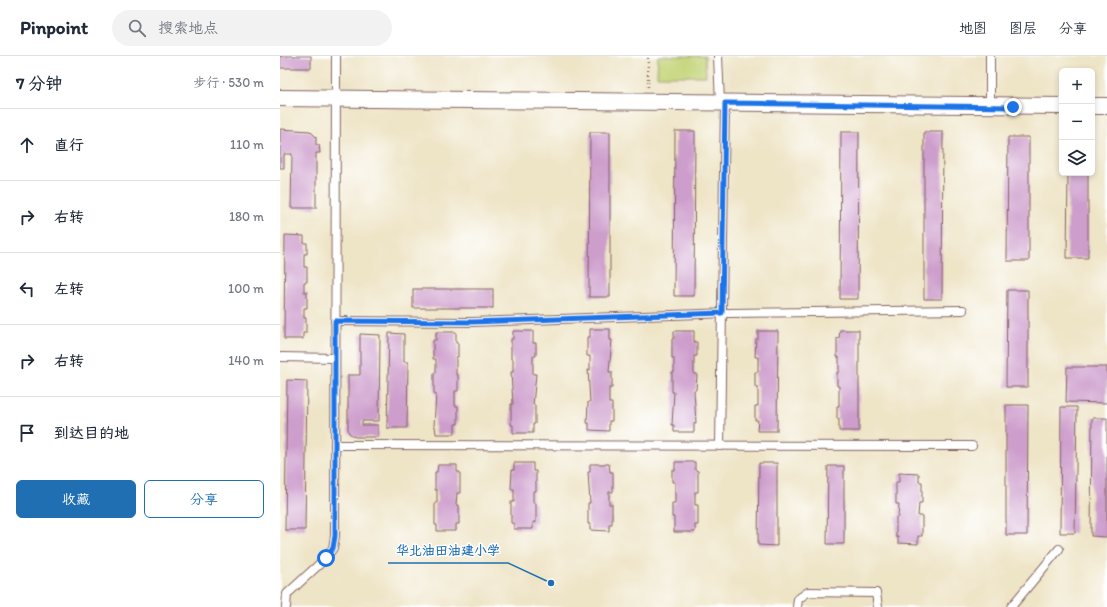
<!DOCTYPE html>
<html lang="zh">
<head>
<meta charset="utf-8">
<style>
  body { margin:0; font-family:Itim,"LXGW WenKai TC",sans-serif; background:#f2f2f3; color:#1f2937 }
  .controls { position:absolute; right:12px; top:12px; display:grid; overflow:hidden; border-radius:6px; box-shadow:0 2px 6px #0003 }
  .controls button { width:36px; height:36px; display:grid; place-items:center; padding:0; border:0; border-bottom:1px solid #e0e1e3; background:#fff; color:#1f2937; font:20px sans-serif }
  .stop { position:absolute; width:12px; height:12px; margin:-9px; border:3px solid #1a73e8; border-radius:50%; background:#fff }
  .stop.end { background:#1a73e8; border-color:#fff; box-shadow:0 1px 4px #0008 }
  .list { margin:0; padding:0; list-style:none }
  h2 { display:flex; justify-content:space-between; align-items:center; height:52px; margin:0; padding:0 16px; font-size:17px }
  h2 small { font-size:13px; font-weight:400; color:#747a83 }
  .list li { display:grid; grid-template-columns:26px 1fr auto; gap:12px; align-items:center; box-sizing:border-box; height:72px; padding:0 16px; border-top:1px solid #e0e1e3 }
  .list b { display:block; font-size:15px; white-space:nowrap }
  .list em { font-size:13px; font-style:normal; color:#747a83 }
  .actions { display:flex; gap:8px; padding:12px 16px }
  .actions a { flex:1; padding:9px 0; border:1px solid #1f6fb2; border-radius:6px; text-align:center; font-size:14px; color:#1f6fb2 }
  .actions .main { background:#1f6fb2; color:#fff }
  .icon { flex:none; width:22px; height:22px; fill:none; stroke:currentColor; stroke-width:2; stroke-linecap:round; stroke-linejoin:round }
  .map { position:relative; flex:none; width:827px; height:551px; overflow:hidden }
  header { display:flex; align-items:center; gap:24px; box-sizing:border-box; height:56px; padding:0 20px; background:#fff; border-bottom:1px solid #e0e1e3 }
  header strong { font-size:19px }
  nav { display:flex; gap:22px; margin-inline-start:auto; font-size:14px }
  .search { width:280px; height:36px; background:#f2f2f3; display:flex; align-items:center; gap:10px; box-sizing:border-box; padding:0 14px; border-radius:22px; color:#747a83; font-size:15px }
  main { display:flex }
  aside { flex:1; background:#fff }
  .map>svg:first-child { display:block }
</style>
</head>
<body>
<header>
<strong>Pinpoint</strong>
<div class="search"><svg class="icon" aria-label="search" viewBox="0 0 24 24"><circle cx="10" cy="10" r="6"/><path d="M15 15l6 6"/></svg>搜索地点</div>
<nav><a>地图</a><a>图层</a><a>分享</a></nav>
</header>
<main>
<aside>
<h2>7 分钟<small>步行 · 530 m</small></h2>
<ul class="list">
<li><svg class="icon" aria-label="ahead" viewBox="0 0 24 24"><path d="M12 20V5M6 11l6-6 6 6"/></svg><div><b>直行</b></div><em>110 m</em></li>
<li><svg class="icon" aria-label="right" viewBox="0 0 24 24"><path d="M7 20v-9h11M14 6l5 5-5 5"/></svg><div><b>右转</b></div><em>180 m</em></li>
<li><svg class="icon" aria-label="left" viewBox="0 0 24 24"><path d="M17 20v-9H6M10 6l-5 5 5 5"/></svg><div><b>左转</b></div><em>100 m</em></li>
<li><svg class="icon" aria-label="right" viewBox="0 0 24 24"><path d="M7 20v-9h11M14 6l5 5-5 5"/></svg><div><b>右转</b></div><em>140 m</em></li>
<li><svg class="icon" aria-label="arrive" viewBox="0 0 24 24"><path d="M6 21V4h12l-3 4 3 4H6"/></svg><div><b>到达目的地</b></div></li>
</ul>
<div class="actions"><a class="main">收藏</a><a>分享</a></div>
</aside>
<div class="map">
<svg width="827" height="551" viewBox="0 0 827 551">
  <rect width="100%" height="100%" fill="#fff"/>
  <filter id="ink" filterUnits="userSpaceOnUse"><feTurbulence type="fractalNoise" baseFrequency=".025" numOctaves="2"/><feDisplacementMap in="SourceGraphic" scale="8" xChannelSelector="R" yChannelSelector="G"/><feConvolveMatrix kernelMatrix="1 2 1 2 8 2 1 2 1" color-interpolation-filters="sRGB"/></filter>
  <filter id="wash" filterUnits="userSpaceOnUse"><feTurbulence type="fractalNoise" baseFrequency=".012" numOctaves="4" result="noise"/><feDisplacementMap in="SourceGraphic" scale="16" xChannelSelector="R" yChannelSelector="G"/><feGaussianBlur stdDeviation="0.9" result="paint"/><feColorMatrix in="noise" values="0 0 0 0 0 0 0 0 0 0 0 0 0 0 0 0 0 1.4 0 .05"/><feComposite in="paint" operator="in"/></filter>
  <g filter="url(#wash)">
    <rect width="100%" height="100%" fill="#eee4c6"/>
    <polygon fill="#c2d477" stroke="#867a51" points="378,0 425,0 426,20 377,20"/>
    <g id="blocks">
      <g fill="#cd9dcc">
        <rect x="0" y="0" width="31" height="12"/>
        <polygon points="0,73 30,75 36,81 36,89 39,89 40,97 36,97 36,152 11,152 12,98 4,98 4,112 0,112"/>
        <polygon points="395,75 415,75 414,240 394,240"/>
        <polygon points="310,76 330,76 330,241 309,241"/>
        <polygon points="561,76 579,76 578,243 560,243"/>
        <polygon points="644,76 663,76 662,243 644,243"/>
        <polygon points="728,81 749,81 749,205 727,205"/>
        <polygon points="788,117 808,117 808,202 787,202"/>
        <polygon points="5,179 24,180 24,187 27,187 27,198 24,198 24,211 27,211 27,226 24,226 24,236 27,236 27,252 24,252 24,262 26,262 26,277 23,277 23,283 4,283"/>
        <rect x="133" y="233" width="80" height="19"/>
        <polygon points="727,234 748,234 748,331 726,331"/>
        <polygon points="310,273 330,273 330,284 332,284 329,316 332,316 332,332 329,332 329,347 332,347 332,365 329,365 329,375 309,374 309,367 307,367 308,346 310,346 308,314 310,314 310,300 307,300 307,281 310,281"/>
        <polygon points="560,274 579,274 579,375 559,375 559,363 557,363 557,350 559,350 559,330 557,330 557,316 559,316 559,301 557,301 557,282 559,282"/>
        <polygon points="233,275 253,275 253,287 256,287 256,300 253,300 253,318 256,318 253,349 255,349 255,368 253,368 253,377 233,377 233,369 231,369 231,348 233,348 231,316 233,316 233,303 231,303 231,283 233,283"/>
        <polygon points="394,275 414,275 414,286 417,286 417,300 414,300 414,318 417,318 416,334 414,334 416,367 414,367 414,376 394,376 394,369 392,369 394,336 392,336 392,316 394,316 394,302 392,302 392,283 394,283"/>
        <polygon points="478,275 498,275 497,375 477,375 478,364 475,364 475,350 478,350 478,331 475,331 475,316 478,316 478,301 475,301 476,283 478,283"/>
        <polygon points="156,276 176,276 176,287 178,287 178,301 176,301 176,319 178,319 178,335 175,335 175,350 178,350 178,368 175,368 175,378 156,378 155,370 154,370 156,338 154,337 154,317 156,317 156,303 153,303 153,284 156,284"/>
        <polygon points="109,277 124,278 124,306 128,306 127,372 107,372"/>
        <polygon points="80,278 100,279 99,365 82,365 82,369 98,369 98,381 75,381 69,377 68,373 68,319 80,319"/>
        <polygon points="787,311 827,311 827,347 786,346"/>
        <polygon points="7,324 27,325 25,474 5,474"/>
        <polygon points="726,349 748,349 747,479 726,479"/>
        <polygon points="781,351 797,351 795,477 780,477"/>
        <polygon points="812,362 827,362 827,481 811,480"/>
        <polygon points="395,406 415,406 415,414 418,415 418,436 415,436 415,449 418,449 418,469 415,469 415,476 394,476 394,461 392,461 392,447 395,447 395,426 392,426 392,414 395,414"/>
        <polygon points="234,407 253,407 253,415 256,415 256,435 253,435 253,447 256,447 256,467 253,466 253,473 234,473 234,467 231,467 231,446 234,446 234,433 231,433 232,414 234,414"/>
        <polygon points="479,407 497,407 497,490 478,489"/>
        <polygon points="310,408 329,408 330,416 333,416 333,436 329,436 329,448 332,448 332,468 329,468 329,475 310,474 310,468 308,468 308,447 310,447 308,416 310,416"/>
        <polygon points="158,409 177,409 177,416 180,416 180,437 177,437 176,449 179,449 179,468 176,468 176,475 157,475 157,469 155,469 155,447 157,447 157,434 155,434 155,416 157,416"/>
        <polygon points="548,410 564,410 564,488 547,488"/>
        <polygon points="619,417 639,418 639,426 642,426 642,447 639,447 638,460 642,460 642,480 638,480 638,488 618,487 618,481 616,481 616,461 618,461 619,448 616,448 616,426 619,426"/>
      </g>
    </g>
  </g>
  <g filter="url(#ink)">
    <use href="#blocks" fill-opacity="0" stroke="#836461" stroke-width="1"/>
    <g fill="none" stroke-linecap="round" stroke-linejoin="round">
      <defs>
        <g id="lane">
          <polyline points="438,0 440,47"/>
          <polyline points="710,50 710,0"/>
          <polyline points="55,265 192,266 449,257 683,254"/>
          <polyline points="0,301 55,302"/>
          <polyline points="55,389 692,390"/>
          <polyline points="440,390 445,47"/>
          <polyline points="6,551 7,538 46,502 53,492 55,480 56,0"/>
          <polyline points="517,551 518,543 528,536 596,537 598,551"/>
          <polyline points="731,551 779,493"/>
        </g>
        <g id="street">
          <polyline points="0,42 782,50"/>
          <polyline points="812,50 827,50"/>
        </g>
      </defs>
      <use href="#lane" stroke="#836461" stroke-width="10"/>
      <use href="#street" stroke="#836461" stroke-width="18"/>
      <polyline stroke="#836461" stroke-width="2.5" stroke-dasharray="1 3" stroke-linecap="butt" points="368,31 368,0"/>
      <use href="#lane" stroke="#fff" stroke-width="8"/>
      <use href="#street" stroke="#fff" stroke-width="16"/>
    </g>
  </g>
  <g fill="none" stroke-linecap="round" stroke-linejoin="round" filter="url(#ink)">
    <polyline stroke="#1a73e8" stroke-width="5" points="46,502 53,492 55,480 55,265 192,266 442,257 445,47 733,51"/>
  </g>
  <path fill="none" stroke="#1f6fb2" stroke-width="1.5" d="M271 527L228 507H108"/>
  <circle fill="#1f6fb2" stroke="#fff" stroke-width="1.5" cx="271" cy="527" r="4"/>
  <g font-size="13" text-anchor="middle" font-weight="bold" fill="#1f6fb2" stroke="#fff" stroke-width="3" stroke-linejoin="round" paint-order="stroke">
    <text x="168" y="499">华北油田油建小学</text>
  </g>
</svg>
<div class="controls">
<button>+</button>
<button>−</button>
<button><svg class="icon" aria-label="layers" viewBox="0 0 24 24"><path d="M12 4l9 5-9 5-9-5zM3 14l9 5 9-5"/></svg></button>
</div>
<div class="stop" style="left:46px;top:502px"></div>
<div class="stop end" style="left:733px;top:51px"></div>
</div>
</main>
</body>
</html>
